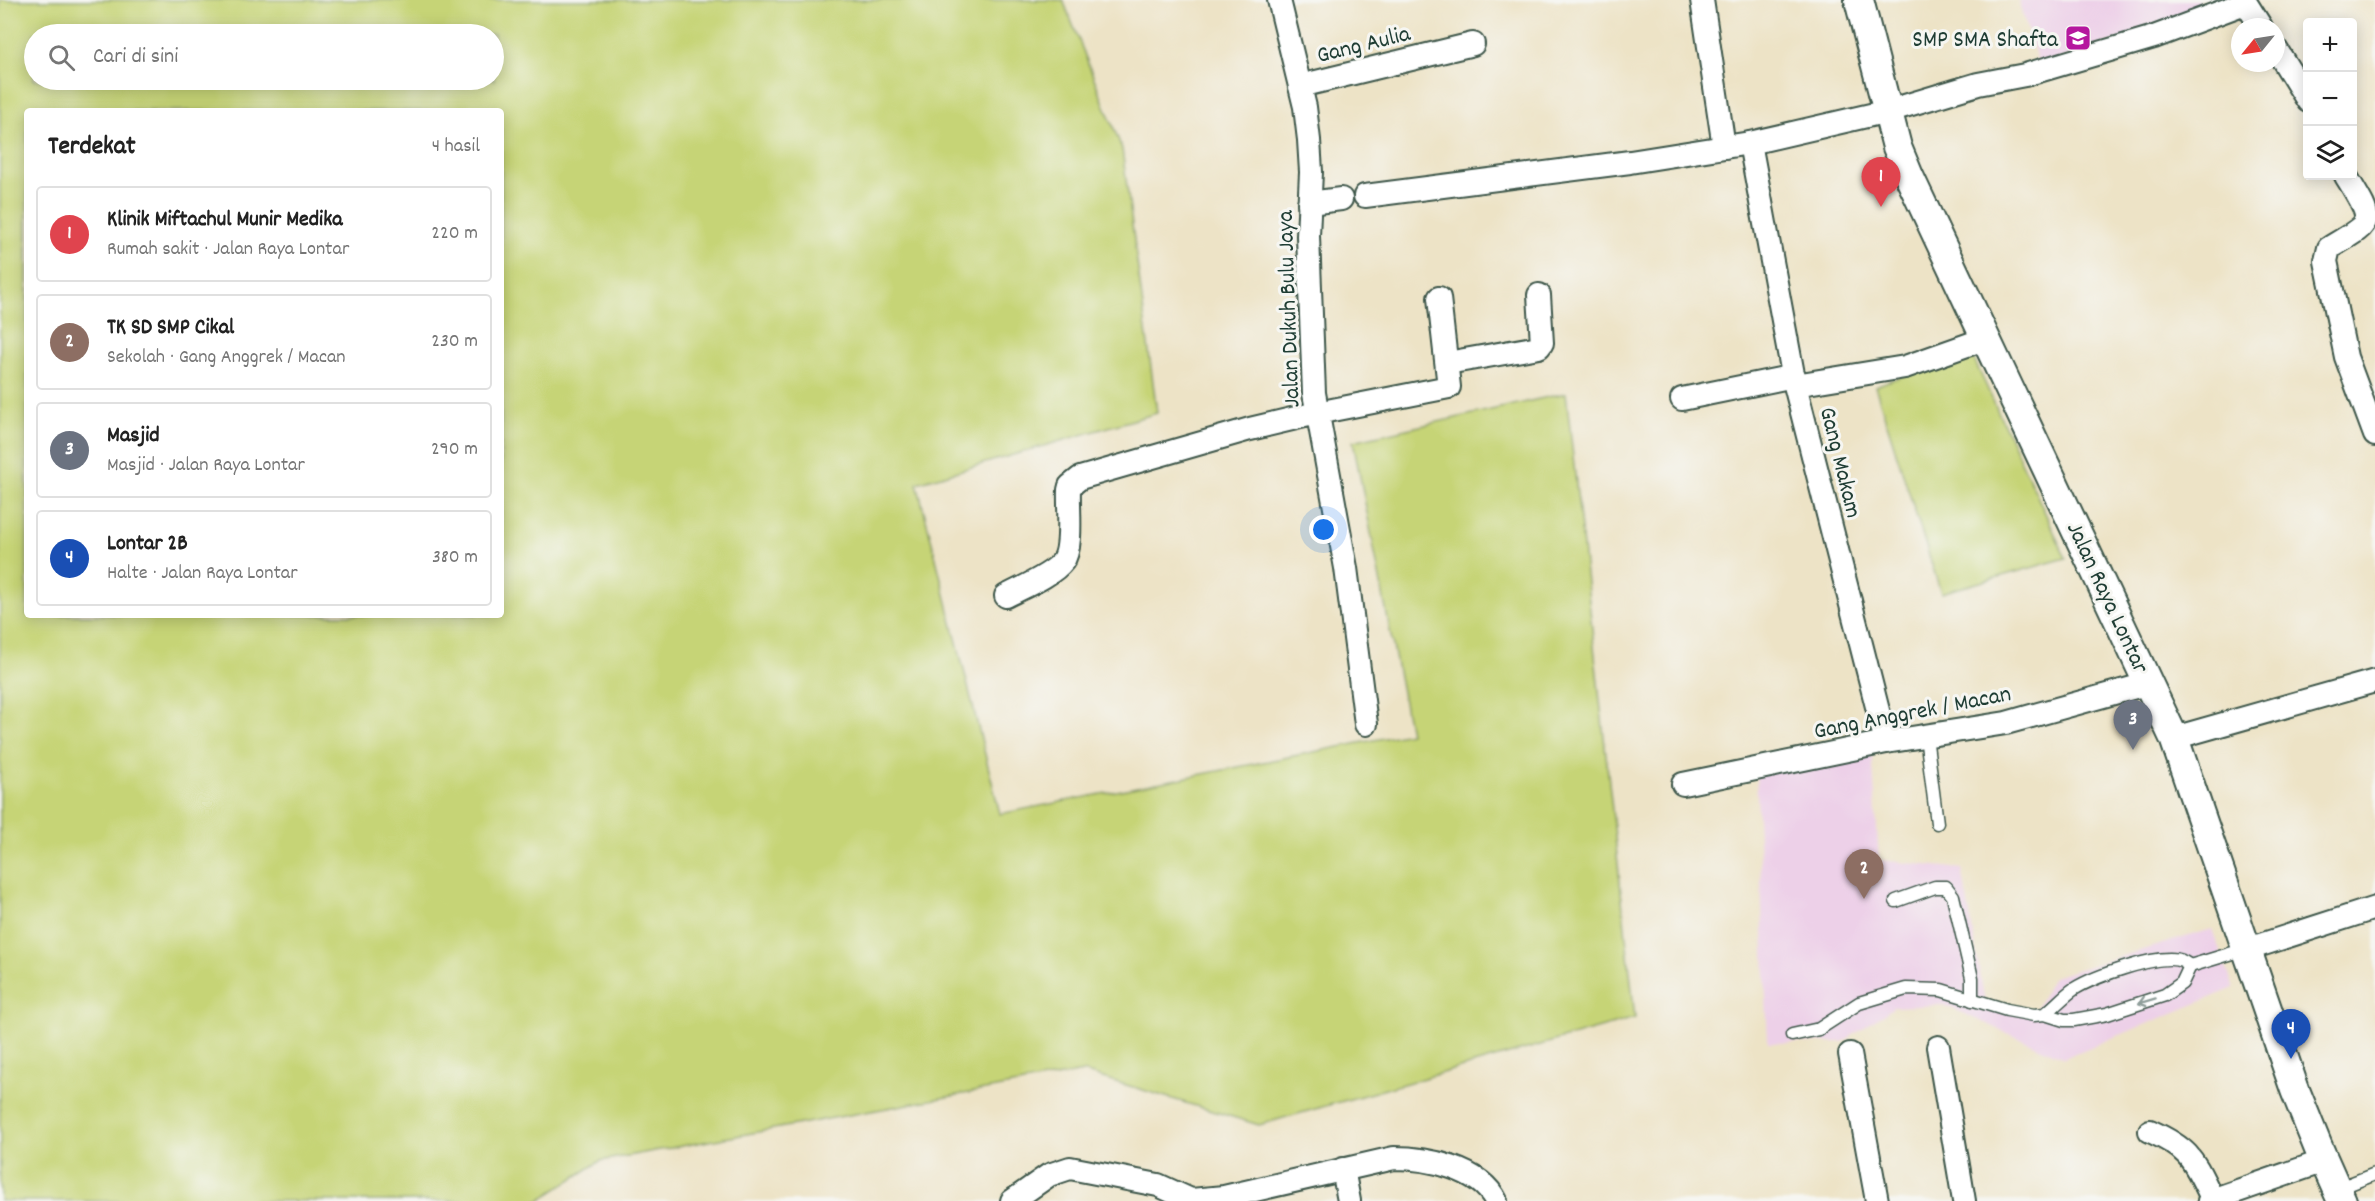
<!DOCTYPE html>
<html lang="id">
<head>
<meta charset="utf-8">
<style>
  body { margin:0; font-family:Dekko,sans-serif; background:#f2f2f2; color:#222 }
  .controls { position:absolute; right:18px; top:18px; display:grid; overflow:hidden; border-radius:6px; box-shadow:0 3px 15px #0003 }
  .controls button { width:54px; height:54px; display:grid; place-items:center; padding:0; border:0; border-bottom:2px solid #e0e0e0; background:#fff; color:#222; font:30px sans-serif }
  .compass { position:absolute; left:2231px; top:18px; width:54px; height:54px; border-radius:50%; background:#fff; box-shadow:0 3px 15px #0003; rotate:240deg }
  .you { position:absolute; left:1324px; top:530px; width:21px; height:21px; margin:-15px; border:4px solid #fff; border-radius:50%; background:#1a73e8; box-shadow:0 0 0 9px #1a73e833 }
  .badge { display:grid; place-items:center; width:39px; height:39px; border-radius:50%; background:#d93025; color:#fff; font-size:20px; font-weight:700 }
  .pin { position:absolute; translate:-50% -50px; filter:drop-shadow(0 2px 3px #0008) }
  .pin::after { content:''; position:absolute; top:32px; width:21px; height:18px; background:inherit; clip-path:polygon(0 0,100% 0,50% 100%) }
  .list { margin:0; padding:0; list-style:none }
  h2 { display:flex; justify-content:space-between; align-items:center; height:78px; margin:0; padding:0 24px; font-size:26px }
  h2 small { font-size:20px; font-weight:400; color:#767676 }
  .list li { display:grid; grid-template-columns:39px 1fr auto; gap:18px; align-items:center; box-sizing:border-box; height:96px; margin:0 12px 12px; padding:0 12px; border:2px solid #e0e0e0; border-radius:6px }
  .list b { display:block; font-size:22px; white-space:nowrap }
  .list p { margin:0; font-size:20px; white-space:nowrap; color:#767676 }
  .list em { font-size:20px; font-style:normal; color:#767676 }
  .icon { flex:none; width:33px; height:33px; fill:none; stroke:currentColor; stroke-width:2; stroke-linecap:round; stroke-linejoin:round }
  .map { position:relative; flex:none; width:2375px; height:1201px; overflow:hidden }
  .search { position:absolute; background:#fff; box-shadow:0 3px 15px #0003; left:24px; top:24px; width:480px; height:66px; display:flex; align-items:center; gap:15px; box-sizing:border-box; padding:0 21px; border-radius:33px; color:#767676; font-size:22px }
  .panel { position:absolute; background:#fff; box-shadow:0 3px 15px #0003; left:24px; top:108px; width:480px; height:510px; border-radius:6px }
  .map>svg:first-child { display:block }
</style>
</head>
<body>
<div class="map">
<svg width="2375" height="1201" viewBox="0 0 2375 1201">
  <rect width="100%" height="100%" fill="#f6f6f2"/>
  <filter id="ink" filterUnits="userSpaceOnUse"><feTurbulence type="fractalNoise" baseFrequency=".0167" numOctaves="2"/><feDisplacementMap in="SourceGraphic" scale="12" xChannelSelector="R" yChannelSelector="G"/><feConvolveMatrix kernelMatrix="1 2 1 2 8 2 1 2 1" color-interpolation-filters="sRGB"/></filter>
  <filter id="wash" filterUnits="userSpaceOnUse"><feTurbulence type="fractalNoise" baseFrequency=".008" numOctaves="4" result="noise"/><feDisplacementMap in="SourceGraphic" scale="24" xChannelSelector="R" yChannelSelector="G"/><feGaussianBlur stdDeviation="1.35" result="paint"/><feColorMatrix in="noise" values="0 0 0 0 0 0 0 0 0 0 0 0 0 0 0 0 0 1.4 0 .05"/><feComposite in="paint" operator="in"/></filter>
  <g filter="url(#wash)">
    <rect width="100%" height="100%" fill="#ede3c6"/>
    <g fill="#edd0e8">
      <polygon points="2018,0 2198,0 2202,14 2039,65"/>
      <polygon points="1872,751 1879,860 1962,869 1985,1003 2034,1012 2053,977 2212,929 2234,988 2064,1058 1944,1005 1894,1007 1843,1042 1768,1043 1756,772"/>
    </g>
    <g fill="#c6d476" stroke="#728855" stroke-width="1.5" fill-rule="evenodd">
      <path d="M0,0H1063L1122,149L1157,413L917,483L1000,814L1410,733L1353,441L1566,393L1635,1018L1259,1125L1083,1072L600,1161L538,1201H0ZM34,34H494V80H34ZM27,111H501V615H27Z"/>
      <polygon points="1970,351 2066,558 1941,593 1875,386"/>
    </g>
  </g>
  <g filter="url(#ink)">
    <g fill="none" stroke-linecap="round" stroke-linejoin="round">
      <defs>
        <g id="service">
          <polyline points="1926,736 1937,823"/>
          <polyline points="1896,901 1935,887 1946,887 1953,896 1972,978 1972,1000"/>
          <polyline points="2190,966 2246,949"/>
          <path d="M2045,1014C2055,1006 2064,996 2074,989C2093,977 2161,952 2182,961C2183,961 2190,966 2190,966"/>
          <polyline points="1792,1035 1819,1029 1859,1003 1906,989 1941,990 2007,1010 2034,1015 2045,1014 2064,1020 2074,1020 2107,1014 2165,995 2182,983 2190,966"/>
          <polyline points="2337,1189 2375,1174"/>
        </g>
        <g id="minor">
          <polyline points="1279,0 1305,107 1309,140 1311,172 1308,236 1314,393 1346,568 1366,724"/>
          <polyline points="1702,0 1724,147"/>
          <polyline points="2244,0 2261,27"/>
          <polyline points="2276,49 2308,101"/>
          <polyline points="1300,86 1473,44"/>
          <polyline points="1750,143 1795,385 1886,742"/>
          <path d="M2346,176C2375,224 2375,220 2329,248L2326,261L2346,357L2375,435"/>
          <polyline points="1365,196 1630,162 1750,143 1888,111 1978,84 2025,75 2154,37 2245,3"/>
          <polyline points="1309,203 1341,199"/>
          <polyline points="1447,363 1539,347 1542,343 1539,295"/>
          <polyline points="1795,385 1905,367 1987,338"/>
          <polyline points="1682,399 1794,376"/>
          <path d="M1006,596C1021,588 1053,575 1063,561C1073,548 1068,507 1069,490L1070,486L1080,478L1250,429L1317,413L1449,387L1439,298"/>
          <polyline points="2174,738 2375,681"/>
          <polyline points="1683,784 1886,742 2006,723 2150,683"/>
          <polyline points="2248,949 2375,908"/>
          <polyline points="1938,1047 1964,1201"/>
          <polyline points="1850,1054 1877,1201"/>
          <path d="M2150,1131C2192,1150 2193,1160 2213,1200"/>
          <polyline points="1343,1169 1349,1201"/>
          <path d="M1012,1201L1049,1175L1070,1168L1158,1185L1191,1200L1224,1197L1394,1158C1427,1158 1480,1168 1496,1201"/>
          <polyline points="2209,1201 2324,1161"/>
        </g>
        <polyline id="tertiary" points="1859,0 1897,147 1909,176 2174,738 2295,1090 2318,1147 2342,1201"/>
      </defs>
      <use href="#service" stroke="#3e564a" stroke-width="15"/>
      <use href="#minor" stroke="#3e564a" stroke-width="26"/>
      <use href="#tertiary" stroke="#3e564a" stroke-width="32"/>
      <use href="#service" stroke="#fff" stroke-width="12"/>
      <use href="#minor" stroke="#fff" stroke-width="22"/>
      <use href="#tertiary" stroke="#fff" stroke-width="28"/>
    </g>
    <defs><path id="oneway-shaft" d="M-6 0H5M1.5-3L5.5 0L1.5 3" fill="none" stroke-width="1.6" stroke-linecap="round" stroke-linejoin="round" transform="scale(1.5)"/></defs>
    <use stroke="#8f9e9a" href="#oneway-shaft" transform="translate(2147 1001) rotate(163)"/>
  </g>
  <defs>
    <symbol id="school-square" viewBox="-11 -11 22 22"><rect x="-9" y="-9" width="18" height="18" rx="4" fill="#b5179e" stroke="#f6f6f2"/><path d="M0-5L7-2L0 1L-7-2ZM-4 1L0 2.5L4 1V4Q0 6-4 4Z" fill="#fff"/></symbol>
  </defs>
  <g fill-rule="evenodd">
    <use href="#school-square" x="2063" y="23" width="30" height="30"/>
  </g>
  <g text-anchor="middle" stroke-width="6" stroke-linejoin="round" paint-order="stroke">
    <g font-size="24" fill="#1f3d34" stroke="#f6f6f2" text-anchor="end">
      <text x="2058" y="46">SMP SMA Shafta</text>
    </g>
    <g font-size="24" fill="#1f3d34" stroke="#f6f6f2">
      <text transform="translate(1363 43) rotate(-14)" y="8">Gang Aulia</text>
      <text transform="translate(1287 309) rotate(-92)" y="8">Jalan Dukuh Bulu Jaya</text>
      <text transform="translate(1842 462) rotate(76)" y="8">Gang Makam</text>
      <text transform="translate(2109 597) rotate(65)" y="8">Jalan Raya Lontar</text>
      <text transform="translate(1912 711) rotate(-11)" y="8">Gang Anggrek / Macan</text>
    </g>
  </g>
</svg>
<div class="controls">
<button>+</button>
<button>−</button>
<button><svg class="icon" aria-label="layers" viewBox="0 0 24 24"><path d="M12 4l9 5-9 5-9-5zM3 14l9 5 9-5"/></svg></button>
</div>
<svg class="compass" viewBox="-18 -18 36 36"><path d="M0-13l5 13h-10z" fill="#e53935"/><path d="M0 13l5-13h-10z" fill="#767676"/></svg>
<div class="you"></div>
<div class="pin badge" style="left:1881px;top:207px;background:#e0444e">1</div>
<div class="pin badge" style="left:1864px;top:899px;background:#8d6e63">2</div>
<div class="pin badge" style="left:2133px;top:750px;background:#6b7280">3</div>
<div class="pin badge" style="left:2291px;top:1059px;background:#1a4fb4">4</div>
<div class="search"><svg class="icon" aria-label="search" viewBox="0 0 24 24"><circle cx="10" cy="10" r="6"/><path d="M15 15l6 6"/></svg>Cari di sini</div>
<section class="panel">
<h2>Terdekat<small>4 hasil</small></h2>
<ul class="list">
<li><span class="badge" style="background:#e0444e">1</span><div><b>Klinik Miftachul Munir Medika</b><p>Rumah sakit · Jalan Raya Lontar</p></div><em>220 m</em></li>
<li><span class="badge" style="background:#8d6e63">2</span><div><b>TK SD SMP Cikal</b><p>Sekolah · Gang Anggrek / Macan</p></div><em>230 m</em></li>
<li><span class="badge" style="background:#6b7280">3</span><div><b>Masjid</b><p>Masjid · Jalan Raya Lontar</p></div><em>290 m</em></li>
<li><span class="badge" style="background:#1a4fb4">4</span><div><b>Lontar 2B</b><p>Halte · Jalan Raya Lontar</p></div><em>380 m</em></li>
</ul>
</section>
</div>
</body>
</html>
